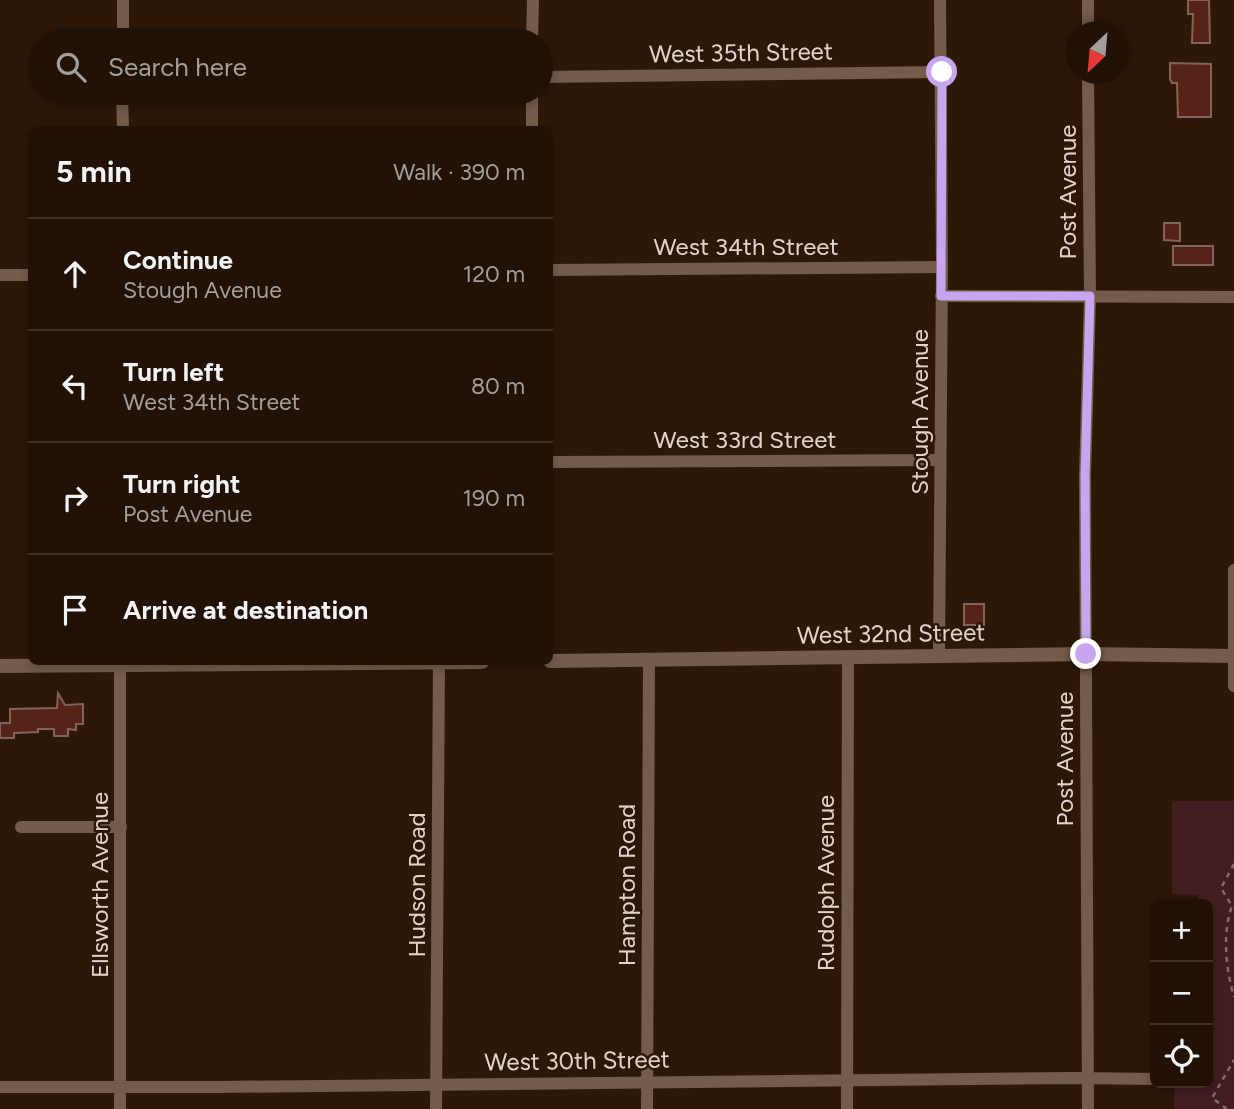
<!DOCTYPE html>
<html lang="en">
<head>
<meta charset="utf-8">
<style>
  body { margin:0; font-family:Figtree,sans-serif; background:#2a1b10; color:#f1f3f6 }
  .controls { position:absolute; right:21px; bottom:21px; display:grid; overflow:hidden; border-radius:10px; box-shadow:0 4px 10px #0003 }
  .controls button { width:63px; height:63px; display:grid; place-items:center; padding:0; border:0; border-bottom:2px solid #3f3228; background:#221206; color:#f1f3f6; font:35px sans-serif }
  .compass { position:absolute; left:1066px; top:21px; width:63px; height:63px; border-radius:50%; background:#221206; box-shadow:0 4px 10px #0003; rotate:206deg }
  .stop { position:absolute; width:21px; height:21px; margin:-16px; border:5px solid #c7a6ef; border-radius:50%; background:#fff }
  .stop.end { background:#c7a6ef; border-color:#fff; box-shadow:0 2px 7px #0008 }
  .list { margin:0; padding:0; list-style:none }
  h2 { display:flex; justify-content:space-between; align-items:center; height:91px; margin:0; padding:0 28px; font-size:30px }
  h2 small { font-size:23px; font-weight:400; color:#a29e9b }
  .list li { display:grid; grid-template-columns:46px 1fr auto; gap:21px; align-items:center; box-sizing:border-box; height:112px; padding:0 28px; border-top:2px solid #3f3228 }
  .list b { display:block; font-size:26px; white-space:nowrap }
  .list p { margin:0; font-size:23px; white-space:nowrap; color:#a29e9b }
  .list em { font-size:23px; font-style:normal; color:#a29e9b }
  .icon { flex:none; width:38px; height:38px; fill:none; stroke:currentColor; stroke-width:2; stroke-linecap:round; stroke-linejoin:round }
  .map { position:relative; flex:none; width:1234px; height:1109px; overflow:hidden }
  .search { position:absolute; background:#221206; box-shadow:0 4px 10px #0003; left:28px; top:28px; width:525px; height:77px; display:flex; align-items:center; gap:18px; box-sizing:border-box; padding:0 24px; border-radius:38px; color:#a29e9b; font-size:26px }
  .panel { position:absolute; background:#221206; box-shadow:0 4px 10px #0003; left:28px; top:126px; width:525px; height:539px; border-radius:10px }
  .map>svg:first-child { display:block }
</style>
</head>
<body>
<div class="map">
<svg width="1234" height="1109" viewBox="0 0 1234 1109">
  <rect width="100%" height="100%" fill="#2d1808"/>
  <polygon fill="#411d22" points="1172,801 1234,801 1234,1109 1174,1109 1174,1083 1208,1083 1208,904 1199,904 1198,895 1172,894"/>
  <g fill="#582317" stroke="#82635b" stroke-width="2">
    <polygon points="1188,0 1209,0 1210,43 1192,43 1193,14 1188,14"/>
    <polygon points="1170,63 1211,64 1211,117 1178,117 1177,83 1172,83 1170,79"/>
    <polygon points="1164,223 1180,223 1180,241 1164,240"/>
    <rect x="1173" y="246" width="40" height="19"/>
    <rect x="964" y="604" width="20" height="21"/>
    <polygon points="58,693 65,705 83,704 83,724 76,724 76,730 68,729 68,736 54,736 54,729 38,729 38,732 14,733 14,738 0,738 0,723 10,723 10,709 57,708"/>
  </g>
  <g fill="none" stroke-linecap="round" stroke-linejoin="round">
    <g stroke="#816f62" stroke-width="2.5" stroke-dasharray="5 5" stroke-linecap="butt">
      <path d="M1234,864L1221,888L1232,906C1222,933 1226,970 1234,997"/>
      <polyline points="1227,1109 1212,1098 1234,1060"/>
    </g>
    <g stroke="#745b4a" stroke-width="12">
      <polyline points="1088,0 1088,32"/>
      <polyline points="123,40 123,0"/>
      <polyline points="532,40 533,0"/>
      <polyline points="541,77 942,72"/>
      <polyline points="122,93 123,130"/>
      <polyline points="532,93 532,130"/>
      <polyline points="550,270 942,267"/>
      <polyline points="0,275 32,275"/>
      <polyline points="941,296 1234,297"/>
      <polyline points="550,462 940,460"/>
      <polyline points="1234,570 1234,686"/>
      <polyline points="939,656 942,267 940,0"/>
      <polyline points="21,827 121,827"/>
      <polyline points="0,1087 220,1087 1074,1078 1155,1079"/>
      <polyline points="120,1109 120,662"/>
      <polyline points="436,1109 439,662"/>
      <polyline points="647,1109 649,661"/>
      <polyline points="847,1109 848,658"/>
      <polyline points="1088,1109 1085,476 1090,296 1088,74"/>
    </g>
    <g stroke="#745b4a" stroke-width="14">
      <polyline points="550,661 1086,654 1234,656"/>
      <polyline points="0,666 482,662"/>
    </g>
  </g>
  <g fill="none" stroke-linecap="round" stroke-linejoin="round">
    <polyline stroke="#c7a6ef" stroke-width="9" points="942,72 941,296 1090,296 1085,476 1086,654"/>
  </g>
  <g text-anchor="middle" stroke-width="5" stroke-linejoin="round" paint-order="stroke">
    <g font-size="24" fill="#e2d4ca" stroke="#2d1808">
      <text transform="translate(741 53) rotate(-1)" y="8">West 35th Street</text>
      <text transform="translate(1068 192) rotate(-90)" y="8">Post Avenue</text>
      <text x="746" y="255">West 34th Street</text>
      <text transform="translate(920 412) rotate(-90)" y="8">Stough Avenue</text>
      <text x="745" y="448">West 33rd Street</text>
      <text transform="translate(891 634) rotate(-1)" y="8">West 32nd Street</text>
      <text transform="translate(1065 759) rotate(-90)" y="8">Post Avenue</text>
      <text transform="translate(826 883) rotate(-90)" y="8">Rudolph Avenue</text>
      <text transform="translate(100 885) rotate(-90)" y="8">Ellsworth Avenue</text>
      <text transform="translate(417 885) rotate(-90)" y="8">Hudson Road</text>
      <text transform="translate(627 885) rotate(-90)" y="8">Hampton Road</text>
      <text transform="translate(577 1061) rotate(-1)" y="8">West 30th Street</text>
    </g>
  </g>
</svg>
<div class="controls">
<button>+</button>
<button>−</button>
<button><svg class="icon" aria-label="locate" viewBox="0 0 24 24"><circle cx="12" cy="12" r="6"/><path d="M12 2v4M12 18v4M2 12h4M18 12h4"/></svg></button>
</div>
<svg class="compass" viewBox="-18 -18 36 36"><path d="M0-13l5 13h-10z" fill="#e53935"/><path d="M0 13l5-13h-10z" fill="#a29e9b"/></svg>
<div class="stop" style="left:942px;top:72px"></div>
<div class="stop end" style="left:1086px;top:654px"></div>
<div class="search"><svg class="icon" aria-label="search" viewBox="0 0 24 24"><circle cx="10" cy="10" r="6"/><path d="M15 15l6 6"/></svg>Search here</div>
<section class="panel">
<h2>5 min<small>Walk · 390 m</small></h2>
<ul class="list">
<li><svg class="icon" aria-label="ahead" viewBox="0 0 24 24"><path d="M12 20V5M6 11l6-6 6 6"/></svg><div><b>Continue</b><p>Stough Avenue</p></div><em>120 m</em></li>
<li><svg class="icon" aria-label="left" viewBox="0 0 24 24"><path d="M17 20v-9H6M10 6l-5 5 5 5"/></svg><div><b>Turn left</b><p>West 34th Street</p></div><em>80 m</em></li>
<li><svg class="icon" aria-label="right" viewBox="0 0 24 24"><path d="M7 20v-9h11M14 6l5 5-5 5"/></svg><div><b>Turn right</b><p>Post Avenue</p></div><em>190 m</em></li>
<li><svg class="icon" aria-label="arrive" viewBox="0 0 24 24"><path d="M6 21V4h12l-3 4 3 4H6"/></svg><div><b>Arrive at destination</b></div></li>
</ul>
</section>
</div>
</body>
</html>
